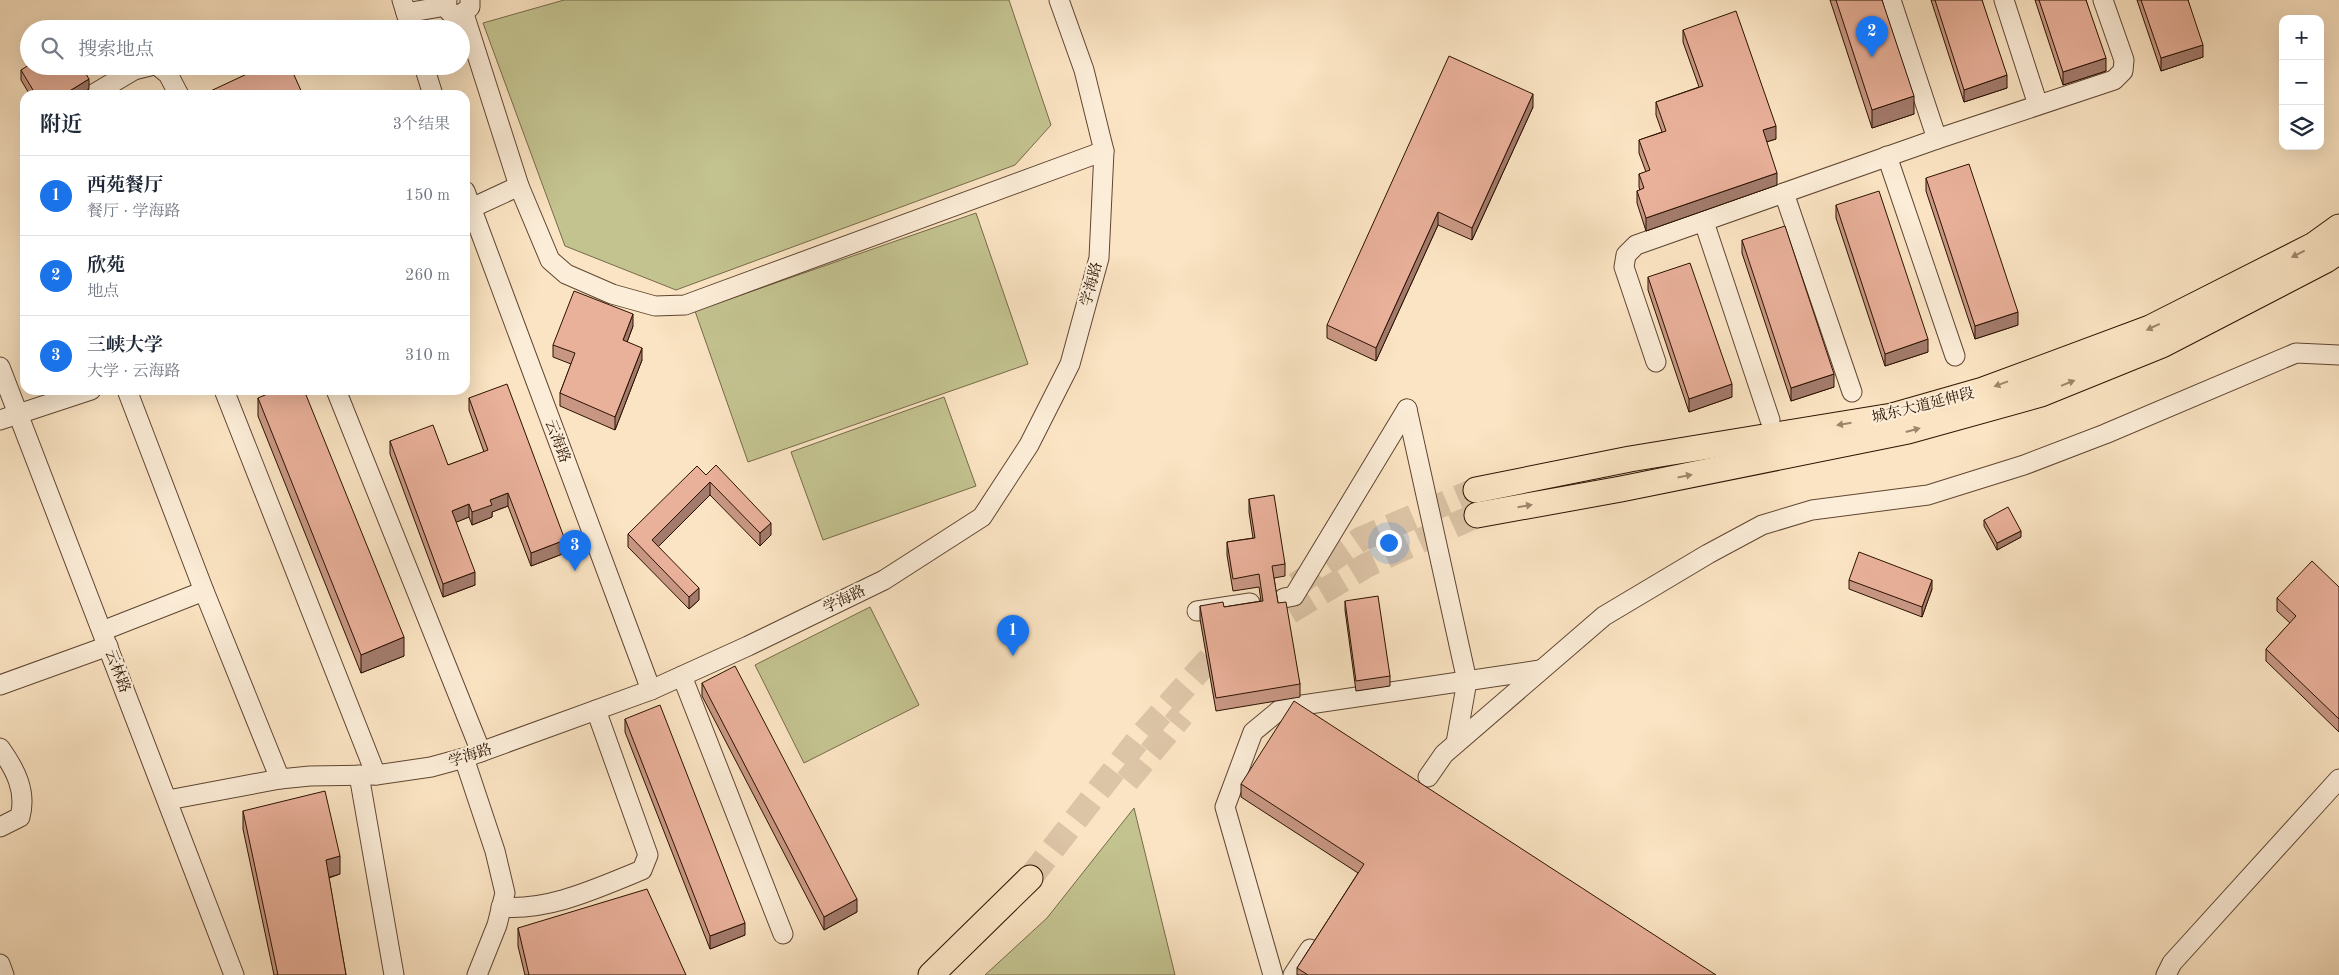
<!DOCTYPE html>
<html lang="zh">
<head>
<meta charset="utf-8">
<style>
  body { margin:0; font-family:"Old Standard TT","Noto Serif SC",serif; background:#f6f6f7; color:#1f2937 }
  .controls { position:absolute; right:15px; top:15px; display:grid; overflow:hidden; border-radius:10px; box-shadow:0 5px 20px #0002 }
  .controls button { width:45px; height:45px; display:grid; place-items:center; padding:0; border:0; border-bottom:1px solid #e0e1e3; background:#fff; color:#1f2937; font:25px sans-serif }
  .you { position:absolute; left:1388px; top:542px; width:18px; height:18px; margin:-12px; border:4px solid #fff; border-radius:50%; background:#1a73e8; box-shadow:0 0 0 8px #1a73e833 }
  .badge { display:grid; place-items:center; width:32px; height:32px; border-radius:50%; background:#1a73e8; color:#fff; font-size:16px; font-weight:700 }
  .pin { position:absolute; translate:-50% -41px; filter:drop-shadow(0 1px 2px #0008) }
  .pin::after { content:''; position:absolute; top:26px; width:18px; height:15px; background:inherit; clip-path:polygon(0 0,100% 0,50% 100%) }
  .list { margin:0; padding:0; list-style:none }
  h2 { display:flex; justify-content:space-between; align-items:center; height:65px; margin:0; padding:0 20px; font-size:21px }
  h2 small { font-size:16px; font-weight:400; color:#747a83 }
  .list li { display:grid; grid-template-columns:32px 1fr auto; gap:15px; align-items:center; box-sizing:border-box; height:80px; padding:0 20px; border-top:1px solid #e0e1e3 }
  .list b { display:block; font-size:19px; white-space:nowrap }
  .list p { margin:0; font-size:16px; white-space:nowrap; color:#747a83 }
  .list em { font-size:16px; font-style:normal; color:#747a83 }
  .icon { flex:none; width:28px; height:28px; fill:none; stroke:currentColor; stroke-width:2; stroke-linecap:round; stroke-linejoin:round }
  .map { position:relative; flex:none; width:2339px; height:975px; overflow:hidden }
  .search { position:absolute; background:#fff; box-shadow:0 5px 20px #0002; left:20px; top:20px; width:450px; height:55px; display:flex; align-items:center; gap:12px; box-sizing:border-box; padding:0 18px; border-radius:28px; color:#747a83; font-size:19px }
  .panel { position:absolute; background:#fff; box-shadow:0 5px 20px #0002; left:20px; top:90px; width:450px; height:305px; border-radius:15px }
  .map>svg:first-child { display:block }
</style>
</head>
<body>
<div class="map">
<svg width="2339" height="975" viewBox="0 0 2339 975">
  <rect width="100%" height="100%" fill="#fbe4c3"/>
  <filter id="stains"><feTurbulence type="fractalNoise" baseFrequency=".004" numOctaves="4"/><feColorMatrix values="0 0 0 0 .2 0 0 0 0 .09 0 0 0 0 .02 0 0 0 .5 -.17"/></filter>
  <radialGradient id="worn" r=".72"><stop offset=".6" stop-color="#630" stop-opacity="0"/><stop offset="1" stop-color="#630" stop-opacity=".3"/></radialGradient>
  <g fill="#c3c390" stroke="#776a48">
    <polygon points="564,0 1009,0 1051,125 1015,165 676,290 565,246 483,23"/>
    <polygon points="976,213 1028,364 748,462 695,311"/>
    <polygon points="944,397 976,486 823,540 791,452"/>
    <polygon points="870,607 919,705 804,763 755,665"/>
    <polygon points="1134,808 1175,975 985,975 1047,918"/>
  </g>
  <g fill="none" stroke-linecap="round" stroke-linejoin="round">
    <g stroke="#dcc4a6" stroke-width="25" stroke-dasharray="25 12" stroke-linecap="butt">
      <polyline points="1296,585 1361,539 1476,490"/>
      <polyline points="1258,631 1367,565 1477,515"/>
      <polyline points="1127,781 1182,715"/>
      <polyline points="1030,878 1141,736 1229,637"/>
    </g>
    <defs>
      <g id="minor">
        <polyline points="402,0 411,29"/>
        <path d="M447,0C445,18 460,18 470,7V0"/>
        <polyline points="1891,0 1937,139"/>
        <polyline points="2004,0 2038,105"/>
        <polyline points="406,13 446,6"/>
        <polyline points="464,14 519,186"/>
        <polyline points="158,66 168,74 179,95"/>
        <polyline points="424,66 433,95"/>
        <polyline points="92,95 134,70 150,66"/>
        <polyline points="1887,156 1955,356"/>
        <polyline points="465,191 651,690"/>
        <polyline points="1784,193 1852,392"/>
        <polyline points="465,211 519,186 550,260 566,274 612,294 655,306 685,305 1104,151"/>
        <polyline points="1704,222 1770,420"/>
        <polyline points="1656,362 1624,267 1626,255 1636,245 1937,139 2114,80 2123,71 2124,60 2103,0"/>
        <polyline points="0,367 234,975"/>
        <polyline points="127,390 204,591 280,779"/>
        <polyline points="224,390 376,775"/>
        <polyline points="336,390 481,752"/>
        <polyline points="1407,409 1467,681 1456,743"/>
        <polyline points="0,420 91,390"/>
        <polyline points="1284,598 1294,596 1407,409"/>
        <polyline points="1197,611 1250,603"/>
        <polyline points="102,631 204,591"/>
        <polyline points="682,676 783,934"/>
        <polyline points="0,685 108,646"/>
        <path d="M0,748C15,769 27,791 20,817L0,827"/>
        <polyline points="464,758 495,851 505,893 497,925 477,975"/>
        <polyline points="359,775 394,975"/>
        <polyline points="1428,777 1444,754 1604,616 1708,554 1762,525 1812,510 1928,495 2024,465 2105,434 2296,353 2339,355"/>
        <polyline points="168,800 280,779 310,776 376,775 431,767 464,758 651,690 748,646 884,580 982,517 1029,445 1070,364 1099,258 1104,151 1084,70 1059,0"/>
        <path d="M501,907C550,911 597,888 642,870L648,855L596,710"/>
        <polyline points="0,964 4,975"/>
        <polyline points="1273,975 1225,807 1253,732 1282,708 1540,670"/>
        <polyline points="1293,975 1310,949"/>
        <polyline points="2166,975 2172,963 2339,779"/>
      </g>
      <g id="major">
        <polyline points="1476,490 1630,459 1892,416 1983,390 2150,328 2314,245 2339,227"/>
        <polyline points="1477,515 1621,489 1908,431 2041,394 2162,345 2326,260 2339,251"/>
        <polyline points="931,975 1030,878"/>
      </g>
    </defs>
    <use href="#minor" stroke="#5f4631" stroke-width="21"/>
    <use href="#major" stroke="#2b1200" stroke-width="27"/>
    <use href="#minor" stroke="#fcedd8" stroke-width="19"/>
    <use href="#major" stroke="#fbe4c3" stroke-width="25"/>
  </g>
  <g fill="#c89784" stroke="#2b1200">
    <polygon points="1830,0 1882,0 1914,114 1872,128"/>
    <polygon points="1931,0 1982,0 2007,88 1964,102"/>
    <polygon points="2035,0 2086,0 2106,71 2063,85"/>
    <polygon points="2137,0 2188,0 2203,57 2161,71"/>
    <polygon points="1683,30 1776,139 1766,142 1777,185 1646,231 1637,203 1637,191 1640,190 1639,187 1639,174 1646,172 1639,153 1639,140 1662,132 1656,115 1656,102 1699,87 1683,42"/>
    <polygon points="21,70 89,89 79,95 30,95 21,80"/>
    <polygon points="1533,107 1472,240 1438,225 1376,361 1327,338 1327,325"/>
    <polygon points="1926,178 2018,325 1975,339 1926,191"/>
    <polygon points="1836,205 1928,352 1885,366 1836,218"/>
    <polygon points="1742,240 1834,387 1791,401 1742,253"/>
    <polygon points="1648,277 1732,397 1689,412 1648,290"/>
    <polygon points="633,326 627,342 642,360 615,430 560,406 560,393 571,364 553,357 553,345"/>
    <polygon points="258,398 404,656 361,673 258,416"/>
    <polygon points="469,398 565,553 531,566 508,506 492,512 492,517 472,525 469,517 456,522 475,585 443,597 390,454 390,441 448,465 484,452 469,410"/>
    <polygon points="706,475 771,535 760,546 710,495 658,546 699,600 689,609 628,547 628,534"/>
    <polygon points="1249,499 1285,564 1285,576 1274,578 1278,603 1300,684 1300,697 1216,711 1200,619 1200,606 1224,607 1261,601 1259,587 1233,591 1227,555 1227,542 1253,538 1249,512"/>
    <polygon points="1984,520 2021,537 1997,550 1984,526"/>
    <polygon points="1849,580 1932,589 1922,617 1849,589"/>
    <polygon points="2339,587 2339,732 2266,661 2266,649 2290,623 2277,611 2277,598"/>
    <polygon points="1345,601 1390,676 1390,686 1356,691 1345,610"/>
    <polygon points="702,683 857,912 824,930 702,696"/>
    <polygon points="625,719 745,935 710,949 625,732"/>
    <polygon points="1241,784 1716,975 1297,975 1297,968 1358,873 1241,797"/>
    <polygon points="243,811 340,874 329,878 346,975 274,975 243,829"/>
    <polygon points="518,928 686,975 525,975 518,946"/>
  </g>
  <g fill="#a37b6c" stroke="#2b1200">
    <polygon points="2203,45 2203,57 2161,71 2161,58"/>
    <polygon points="2106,58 2106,71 2063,85 2063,72"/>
    <polygon points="2007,75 2007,88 1964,102 1964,90"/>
    <polygon points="89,79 89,89 79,95 63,95"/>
    <polygon points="1533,94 1533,107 1472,240 1472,228"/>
    <polygon points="1914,96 1914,114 1872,128 1872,110"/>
    <polygon points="1776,126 1776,139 1763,143 1763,130"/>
    <polygon points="1777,173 1777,185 1646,231 1646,218"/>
    <polygon points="1438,212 1438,225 1376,361 1376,348"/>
    <polygon points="2018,312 2018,325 1975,339 1975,326"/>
    <polygon points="633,314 633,326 623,353 623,340"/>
    <polygon points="1928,339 1928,352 1885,366 1885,354"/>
    <polygon points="642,348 642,360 615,430 615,417"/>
    <polygon points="1834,374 1834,387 1791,401 1791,388"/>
    <polygon points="1732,384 1732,397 1689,412 1689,399"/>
    <polygon points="710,482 710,495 652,553 652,540"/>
    <polygon points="508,493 508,506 492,512 492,517 472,525 472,512 490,500"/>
    <polygon points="469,504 469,517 452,524 452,511"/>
    <polygon points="771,523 771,535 760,546 760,533"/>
    <polygon points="2021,531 2021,537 1997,550 1997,543"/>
    <polygon points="565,540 565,553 531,566 531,553"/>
    <polygon points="475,572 475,585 443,597 443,584"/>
    <polygon points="1932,580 1932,589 1922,617 1922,607"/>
    <polygon points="699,588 699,600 689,609 689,597"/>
    <polygon points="404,637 404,656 361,673 361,655"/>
    <polygon points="340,856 340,874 326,878 326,860"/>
    <polygon points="857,899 857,912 824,930 824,917"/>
    <polygon points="745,923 745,935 710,949 710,936"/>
  </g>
  <g fill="#e9b09a" stroke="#2b1200">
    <polygon points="1836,0 1882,0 1914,96 1872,110"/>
    <polygon points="1935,0 1982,0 2007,75 1964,90"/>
    <polygon points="2039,0 2086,0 2106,58 2063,72"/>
    <polygon points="2141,0 2188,0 2203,45 2161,58"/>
    <polygon points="1736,11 1776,126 1763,130 1777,173 1646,218 1637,191 1644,188 1639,174 1650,170 1639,140 1666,131 1656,102 1703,86 1683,30"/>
    <polygon points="1449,56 1533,94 1472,228 1438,212 1376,348 1327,325"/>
    <polygon points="29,65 29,66 81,66 89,79 63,95 36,95 21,70"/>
    <polygon points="264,66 290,66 303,95 202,95"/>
    <polygon points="1969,164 2018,312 1975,326 1926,178"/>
    <polygon points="1879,191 1928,339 1885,354 1836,205"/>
    <polygon points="1785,226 1834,374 1791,388 1742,240"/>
    <polygon points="1690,263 1732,384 1689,399 1648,277"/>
    <polygon points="574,291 633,314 623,340 642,348 615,417 560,393 575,353 553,345"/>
    <polygon points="507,384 565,540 531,553 508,493 490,500 492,505 472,512 469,504 452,511 475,572 443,584 390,441 433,425 448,465 488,450 469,398"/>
    <polygon points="277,390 304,390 404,637 361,655 258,398"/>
    <polygon points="716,465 771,523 760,533 710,482 652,540 699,588 689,597 628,534 697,466 706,475"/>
    <polygon points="1274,495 1285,564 1272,566 1278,603 1286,602 1300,684 1216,698 1200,606 1223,602 1224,607 1263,601 1259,574 1233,579 1227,542 1255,538 1249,499"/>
    <polygon points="2008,507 2021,531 1997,543 1984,520"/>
    <polygon points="1859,552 1932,580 1922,607 1849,580"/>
    <polygon points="2312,561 2339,587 2339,719 2266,649 2296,616 2277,598"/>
    <polygon points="1378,596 1390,676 1356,681 1345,601"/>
    <polygon points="735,666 857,899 824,917 702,683"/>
    <polygon points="1294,701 1716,975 1308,975 1297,968 1364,864 1241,784"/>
    <polygon points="660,705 745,923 710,936 625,719"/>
    <polygon points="325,791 340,856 326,860 346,975 278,975 243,811"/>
    <polygon points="647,889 686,975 529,975 518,928"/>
  </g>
  <defs><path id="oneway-solid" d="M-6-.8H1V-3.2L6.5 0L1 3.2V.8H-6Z" transform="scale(1.25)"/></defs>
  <g fill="#9d866b">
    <use href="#oneway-solid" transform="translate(2298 254) rotate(153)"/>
    <use href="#oneway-solid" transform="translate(2153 327) rotate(155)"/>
    <use href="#oneway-solid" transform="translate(2068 383) rotate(-22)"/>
    <use href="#oneway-solid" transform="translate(2001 384) rotate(160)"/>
    <use href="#oneway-solid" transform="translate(1844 424) rotate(171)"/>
    <use href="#oneway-solid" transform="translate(1913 430) rotate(-15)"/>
    <use href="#oneway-solid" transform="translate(1685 476) rotate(-11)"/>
    <use href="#oneway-solid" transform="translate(1525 506) rotate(-10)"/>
  </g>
  <g text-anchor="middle" stroke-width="4.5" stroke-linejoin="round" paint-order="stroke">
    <g font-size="15" fill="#2b1200" stroke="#fcedd8">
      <text transform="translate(1091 284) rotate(-75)" y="5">学海路</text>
      <text transform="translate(1923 405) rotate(-14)" y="5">城东大道延伸段</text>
      <text transform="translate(558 441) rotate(69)" y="5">云海路</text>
      <text transform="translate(844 599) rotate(-26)" y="5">学海路</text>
      <text transform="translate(118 671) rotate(69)" y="5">云林路</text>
      <text transform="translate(470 755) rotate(-18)" y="5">学海路</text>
    </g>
  </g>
  <rect width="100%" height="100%" filter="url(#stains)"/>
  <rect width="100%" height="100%" fill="url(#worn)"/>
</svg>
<div class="controls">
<button>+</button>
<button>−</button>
<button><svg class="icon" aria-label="layers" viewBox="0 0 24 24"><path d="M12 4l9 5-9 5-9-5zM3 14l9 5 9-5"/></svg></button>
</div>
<div class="you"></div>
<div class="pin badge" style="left:1013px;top:656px">1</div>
<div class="pin badge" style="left:1872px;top:57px">2</div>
<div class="pin badge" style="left:575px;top:571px">3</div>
<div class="search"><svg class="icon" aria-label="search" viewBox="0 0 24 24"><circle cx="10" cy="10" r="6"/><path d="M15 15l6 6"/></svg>搜索地点</div>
<section class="panel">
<h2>附近<small>3个结果</small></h2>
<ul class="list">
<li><span class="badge">1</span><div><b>西苑餐厅</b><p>餐厅 · 学海路</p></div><em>150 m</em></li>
<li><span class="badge">2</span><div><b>欣苑</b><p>地点</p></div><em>260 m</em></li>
<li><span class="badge">3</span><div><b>三峡大学</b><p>大学 · 云海路</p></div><em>310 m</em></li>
</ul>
</section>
</div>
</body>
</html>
